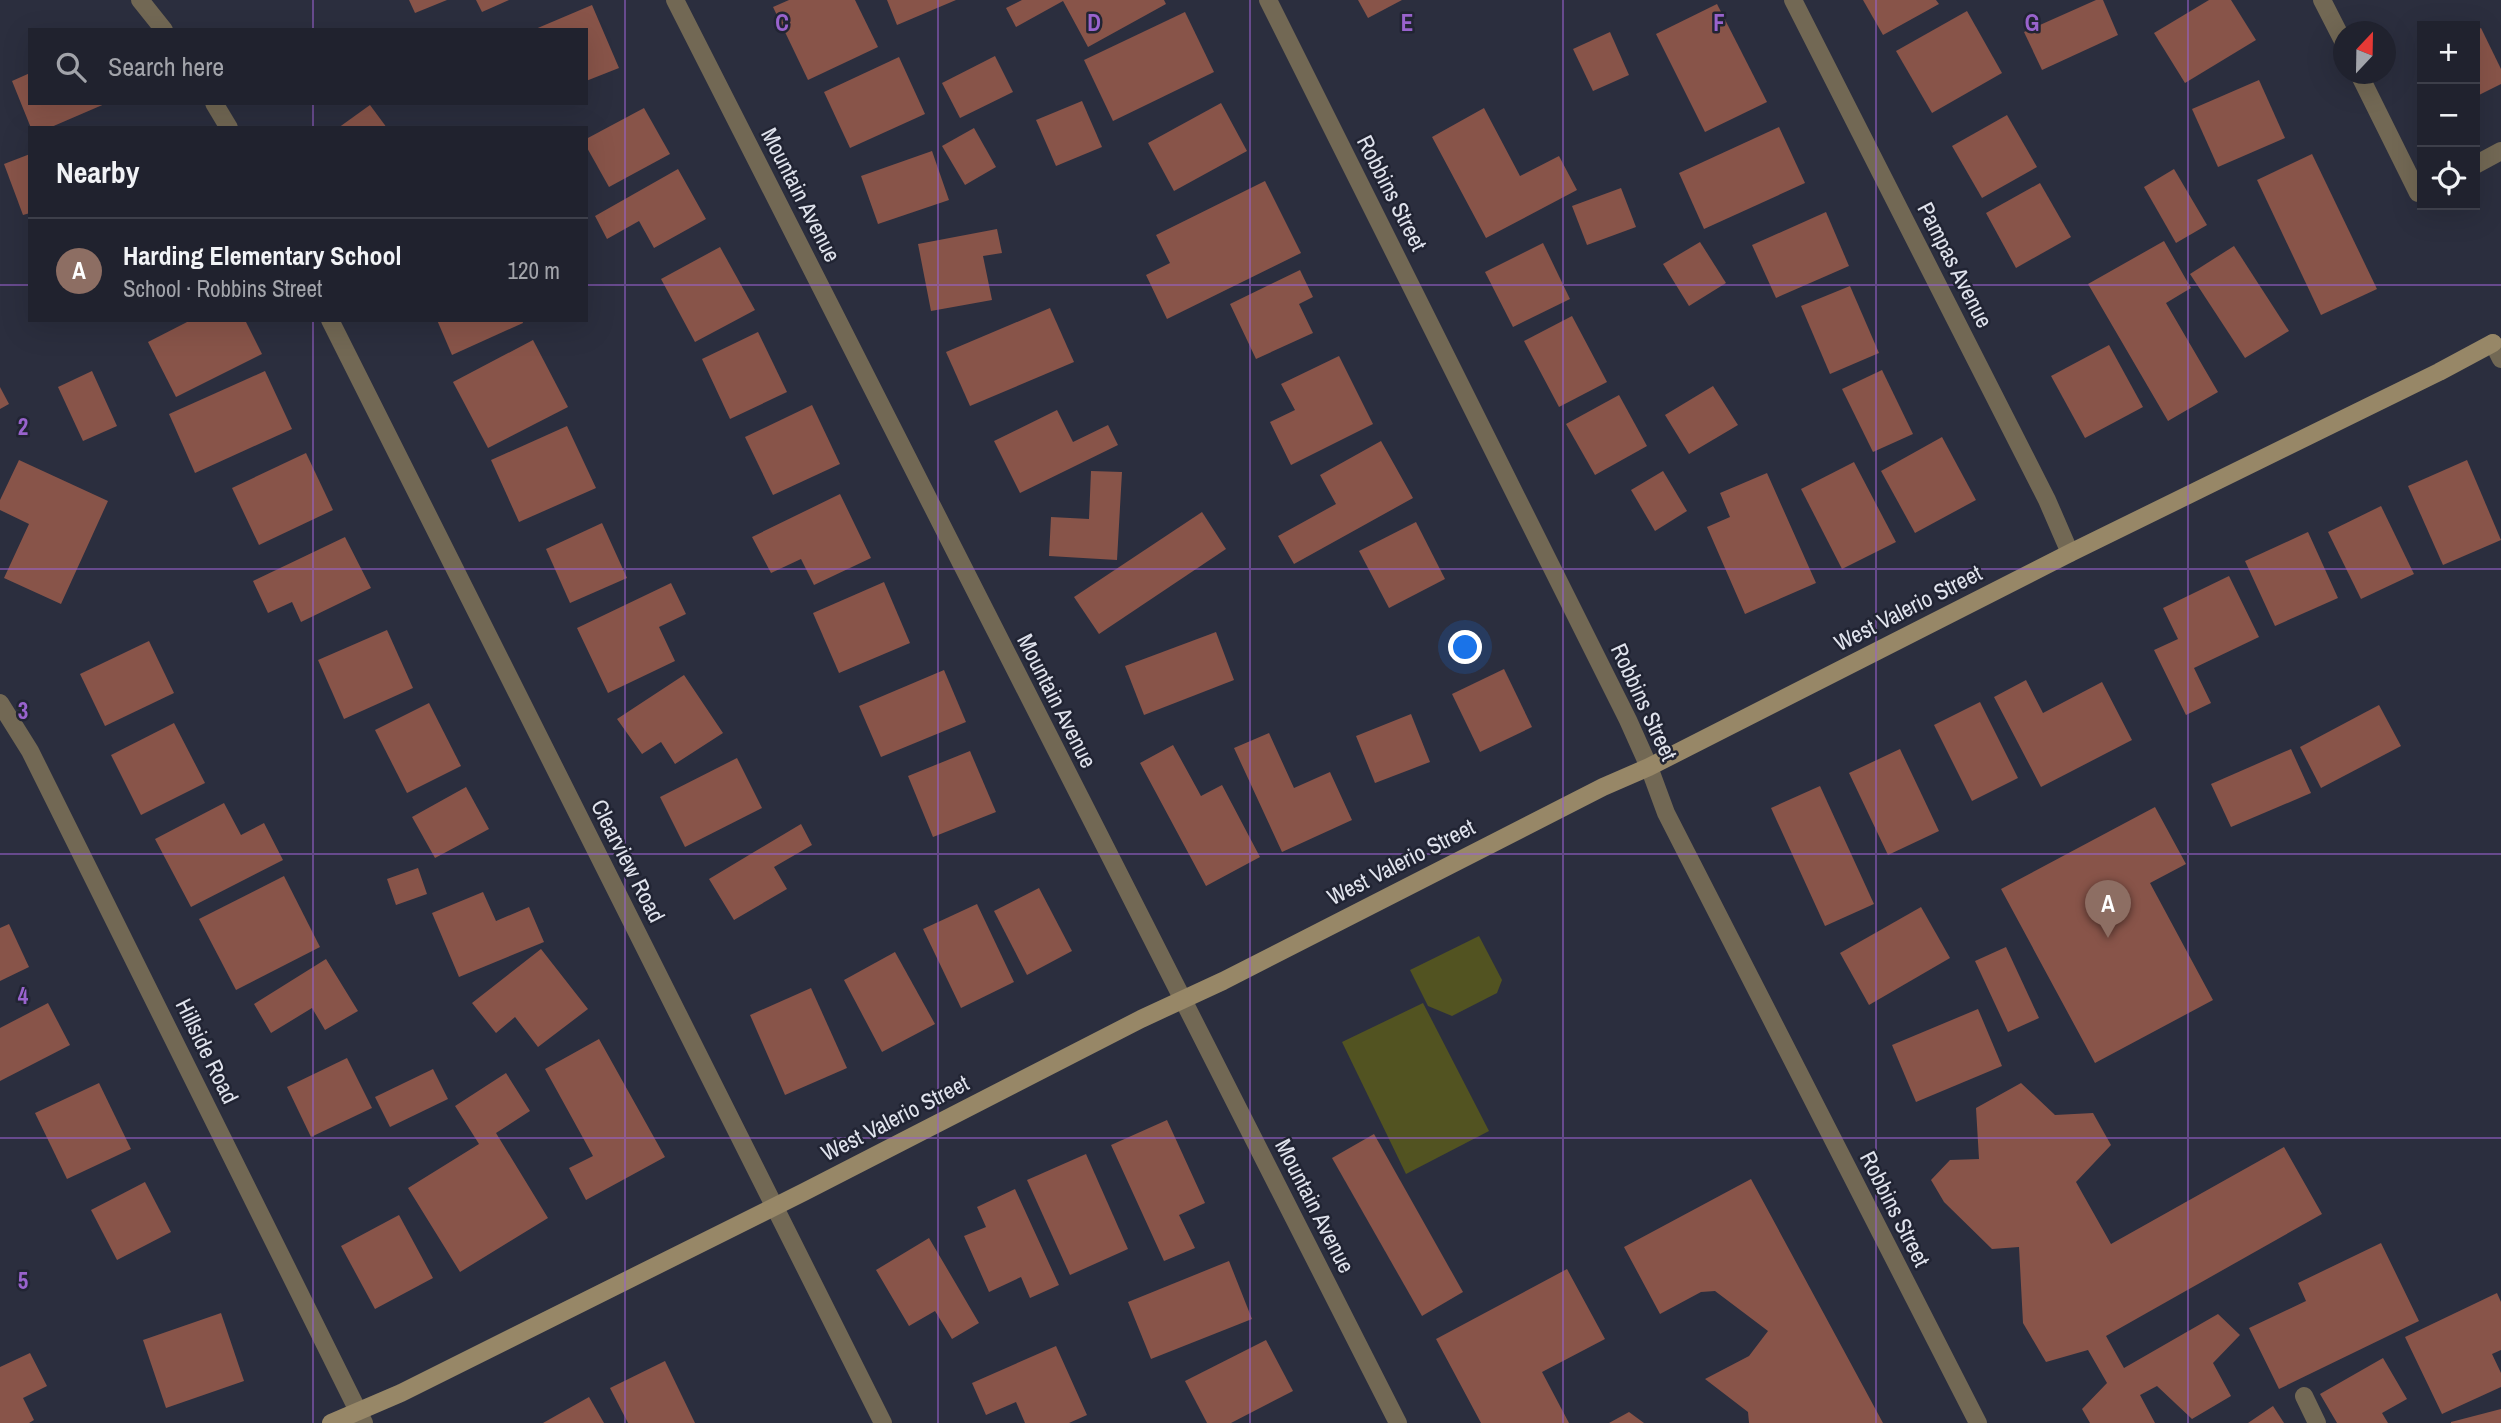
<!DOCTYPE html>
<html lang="en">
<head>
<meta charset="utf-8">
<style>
  body { margin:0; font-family:"Archivo Narrow",sans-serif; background:#282a36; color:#f1f3f6 }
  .controls { position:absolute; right:21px; top:21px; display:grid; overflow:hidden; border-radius:0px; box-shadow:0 7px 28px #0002 }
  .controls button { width:63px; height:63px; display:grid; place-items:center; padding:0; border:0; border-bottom:2px solid #3d3f4a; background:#20222e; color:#f1f3f6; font:35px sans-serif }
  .compass { position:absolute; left:2333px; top:21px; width:63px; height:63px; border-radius:50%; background:#20222e; box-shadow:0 7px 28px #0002; rotate:22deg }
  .you { position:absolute; left:1466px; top:648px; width:24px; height:24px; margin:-18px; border:5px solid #fff; border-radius:50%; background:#1a73e8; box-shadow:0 0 0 10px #1a73e833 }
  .badge { display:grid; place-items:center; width:46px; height:46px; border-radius:50%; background:#ea580c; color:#fff; font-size:23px; font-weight:700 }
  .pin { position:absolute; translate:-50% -58px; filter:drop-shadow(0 2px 4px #0008) }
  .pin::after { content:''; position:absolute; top:37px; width:24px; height:21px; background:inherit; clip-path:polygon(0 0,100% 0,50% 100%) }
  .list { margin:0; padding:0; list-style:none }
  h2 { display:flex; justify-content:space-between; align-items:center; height:91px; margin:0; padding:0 28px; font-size:30px }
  h2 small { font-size:23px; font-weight:400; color:#a2a4aa }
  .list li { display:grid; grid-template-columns:46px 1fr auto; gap:21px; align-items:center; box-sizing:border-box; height:105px; padding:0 28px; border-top:2px solid #3d3f4a }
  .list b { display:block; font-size:26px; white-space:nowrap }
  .list p { margin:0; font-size:23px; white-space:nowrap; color:#a2a4aa }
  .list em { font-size:23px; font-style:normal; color:#a2a4aa }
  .icon { flex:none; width:38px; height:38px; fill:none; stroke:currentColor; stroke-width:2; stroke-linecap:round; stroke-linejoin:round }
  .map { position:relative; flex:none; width:2501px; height:1423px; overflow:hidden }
  .search { position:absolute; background:#20222e; box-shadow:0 7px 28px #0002; left:28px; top:28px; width:560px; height:77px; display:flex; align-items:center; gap:18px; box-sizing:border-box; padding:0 24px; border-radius:0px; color:#a2a4aa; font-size:26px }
  .panel { position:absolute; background:#20222e; box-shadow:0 7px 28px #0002; left:28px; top:126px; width:560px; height:196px; border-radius:0px }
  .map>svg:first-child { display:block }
</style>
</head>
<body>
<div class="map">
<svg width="2501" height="1423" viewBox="0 0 2501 1423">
  <rect width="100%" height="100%" fill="#2b2e3e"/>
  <g fill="#525321">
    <polygon points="1479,936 1502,980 1497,993 1452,1016 1428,1006 1410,970"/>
    <polygon points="1423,1003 1489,1131 1406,1174 1342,1042"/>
  </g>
  <g fill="#885449">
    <polygon points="409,0 447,0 415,13"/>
    <polygon points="476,0 509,0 482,12"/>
    <polygon points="789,0 855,0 878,47 808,80 773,7"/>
    <polygon points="887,0 956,0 897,25"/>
    <polygon points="1022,0 1164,0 1166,4 1088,47 1063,1 1016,27 1006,8"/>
    <polygon points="1358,0 1402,0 1368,18"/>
    <polygon points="1863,0 1936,0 1939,4 1883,35"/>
    <polygon points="2096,0 2103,0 2118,35 2042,70 2024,32"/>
    <polygon points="2209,0 2231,0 2256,40 2185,83 2154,33"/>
    <polygon points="1717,4 1767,102 1705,132 1656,34"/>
    <polygon points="592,5 619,68 586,81 586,30 533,30"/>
    <polygon points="1967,11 2002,73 1932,113 1896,51"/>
    <polygon points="1185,12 1214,72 1113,121 1084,60"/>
    <polygon points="2481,28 2501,69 2501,84 2475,97 2475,31"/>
    <polygon points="1610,32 1629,75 1593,91 1573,49"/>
    <polygon points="995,56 1013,92 960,118 942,83"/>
    <polygon points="899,57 925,114 850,148 824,92"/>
    <polygon points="30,73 30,103 107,103 49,128 31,128 12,81"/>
    <polygon points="2259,80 2285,138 2218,167 2192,109"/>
    <polygon points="1082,101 1102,147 1056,166 1036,120"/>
    <polygon points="1221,103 1247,151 1174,191 1148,143"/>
    <polygon points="370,105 387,128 338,128"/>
    <polygon points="644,108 670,154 609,187 586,146 586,139"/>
    <polygon points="1484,108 1520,176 1559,156 1577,190 1486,238 1432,137"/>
    <polygon points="2007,115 2037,167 1982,198 1952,146"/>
    <polygon points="1779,127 1805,183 1704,229 1679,173"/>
    <polygon points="974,128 996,167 965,185 942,146"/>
    <polygon points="932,151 949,200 878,224 861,176"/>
    <polygon points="30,154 30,213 23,215 4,164"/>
    <polygon points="2312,154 2377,289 2321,315 2257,180"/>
    <polygon points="678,169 706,219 654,248 639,221 607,239 595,216"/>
    <polygon points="2174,169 2207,225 2176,243 2144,187"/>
    <polygon points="1265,181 1301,253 1167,319 1146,275 1170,263 1156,235"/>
    <polygon points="2040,183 2071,237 2016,268 1986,213"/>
    <polygon points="1621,188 1636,227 1587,245 1572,206"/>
    <polygon points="1826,212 1849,266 1776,298 1752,245"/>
    <polygon points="997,229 1002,253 983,256 992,300 931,311 918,244"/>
    <polygon points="2164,241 2191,288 2166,303 2218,392 2168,421 2088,284"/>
    <polygon points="1700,242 1726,283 1689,306 1663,264"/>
    <polygon points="1543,243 1570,299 1513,327 1485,272"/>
    <polygon points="2234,246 2289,331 2245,358 2190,274"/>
    <polygon points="720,247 755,310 695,342 661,279"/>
    <polygon points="1300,270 1313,297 1299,304 1313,333 1256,359 1230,304"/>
    <polygon points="1850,286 1879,353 1830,374 1801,306"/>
    <polygon points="1050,308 1074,362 970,406 946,352"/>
    <polygon points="1572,316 1607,382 1559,407 1524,341"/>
    <polygon points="191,320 245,320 262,354 176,397 148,342"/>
    <polygon points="437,320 522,320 523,323 452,355"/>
    <polygon points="758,332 787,392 730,419 702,359"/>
    <polygon points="533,340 568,407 488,448 453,382"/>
    <polygon points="2109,345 2143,407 2085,438 2051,376"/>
    <polygon points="1339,356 1373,424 1291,465 1270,422 1295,410 1281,384"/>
    <polygon points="1882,370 1913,434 1873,452 1842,389"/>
    <polygon points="92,371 117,426 83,441 58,387"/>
    <polygon points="265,371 292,429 195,473 169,414"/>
    <polygon points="1713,386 1738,425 1689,454 1665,415"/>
    <polygon points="0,387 9,404 0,409"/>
    <polygon points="1619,395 1647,446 1595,475 1566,424"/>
    <polygon points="812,405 840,464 773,495 745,437"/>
    <polygon points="1057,410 1073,442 1108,425 1118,445 1020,493 994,441"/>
    <polygon points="567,426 596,488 519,522 491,460"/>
    <polygon points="1942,437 1976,500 1915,533 1881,471"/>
    <polygon points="1381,441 1413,498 1294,564 1278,536 1336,504 1320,475"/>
    <polygon points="306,453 333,510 259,545 232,488"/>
    <polygon points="19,460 108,501 61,604 4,578 29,524 0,510 0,500"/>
    <polygon points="2467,460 2501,540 2443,565 2408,486"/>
    <polygon points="1854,462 1896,542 1842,569 1801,489"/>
    <polygon points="1091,471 1122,472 1117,560 1049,556 1051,517 1089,519"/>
    <polygon points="1663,471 1687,511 1655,531 1631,490"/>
    <polygon points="1767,473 1816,583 1745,614 1707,527 1730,517 1720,493"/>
    <polygon points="840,494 871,558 814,585 801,559 771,573 752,537"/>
    <polygon points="2381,506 2414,574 2361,599 2328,532"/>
    <polygon points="1202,512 1226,549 1099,634 1074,597"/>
    <polygon points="1416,522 1445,579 1389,608 1359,551"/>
    <polygon points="602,523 627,578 570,603 546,549"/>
    <polygon points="2308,532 2338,598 2275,626 2245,561"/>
    <polygon points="345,537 371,588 301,622 292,602 268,613 253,581"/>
    <polygon points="2229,576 2259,637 2194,668 2211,703 2186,715 2154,650 2178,639 2163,608"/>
    <polygon points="884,582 910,643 839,673 813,613"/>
    <polygon points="671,583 686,614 659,627 675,661 608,693 577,628"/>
    <polygon points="387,630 413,688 344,719 318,660"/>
    <polygon points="1216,632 1234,680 1144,715 1125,666"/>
    <polygon points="149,641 174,693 105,726 80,674"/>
    <polygon points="1504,669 1532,727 1480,752 1452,694"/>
    <polygon points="944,670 966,722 881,757 859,706"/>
    <polygon points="684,675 723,733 675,764 661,742 642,754 617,719"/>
    <polygon points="2026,680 2043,713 2102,682 2132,740 2041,787 1994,697"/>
    <polygon points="1980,702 2018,778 1972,801 1934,725"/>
    <polygon points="429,703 461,766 407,793 375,730"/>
    <polygon points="2379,705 2401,746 2321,788 2300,747"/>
    <polygon points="1411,714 1430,762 1375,783 1356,736"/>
    <polygon points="174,723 205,783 141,815 111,755"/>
    <polygon points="1269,733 1294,788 1330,772 1352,820 1282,852 1234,748"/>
    <polygon points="1173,745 1201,796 1222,785 1260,857 1206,886 1140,763"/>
    <polygon points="1900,749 1939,831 1888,855 1849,773"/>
    <polygon points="2291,749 2311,793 2231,827 2211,784"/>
    <polygon points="970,751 996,812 933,837 908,776"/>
    <polygon points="737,758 762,808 685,847 660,797"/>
    <polygon points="1820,786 1874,904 1825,926 1771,808"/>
    <polygon points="466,787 489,829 435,858 412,817"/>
    <polygon points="224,803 241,835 264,823 283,860 191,907 155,839"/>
    <polygon points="2155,807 2186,864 2150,883 2213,1000 2095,1063 2001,889"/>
    <polygon points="801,824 812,845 774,867 787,889 734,920 709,879"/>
    <polygon points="418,868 427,894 396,905 387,879"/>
    <polygon points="284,876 320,947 236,990 199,919"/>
    <polygon points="1039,888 1072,951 1027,975 994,911"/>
    <polygon points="483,892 496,921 529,907 544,942 459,977 432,913"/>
    <polygon points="977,904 1014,982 961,1008 923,929"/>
    <polygon points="1921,907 1950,958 1869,1005 1840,953"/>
    <polygon points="9,924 29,967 0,981 0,928"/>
    <polygon points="2006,947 2039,1018 2008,1032 1975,961"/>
    <polygon points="541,949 588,1009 538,1047 515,1017 496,1033 472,1003"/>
    <polygon points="895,952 935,1024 882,1052 844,980"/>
    <polygon points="326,959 358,1011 325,1030 312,1008 271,1033 254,1004"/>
    <polygon points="811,988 847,1068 785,1095 750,1015"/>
    <polygon points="48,1003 70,1045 0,1081 0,1028"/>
    <polygon points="1978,1009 2002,1066 1916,1102 1892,1045"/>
    <polygon points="599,1039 665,1157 586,1200 569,1168 593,1156 545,1069"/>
    <polygon points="347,1058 372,1108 311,1137 287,1087"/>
    <polygon points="433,1069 448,1099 390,1127 375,1097"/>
    <polygon points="506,1073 530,1111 496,1133 548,1218 460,1272 408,1188 479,1144 455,1106"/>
    <polygon points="99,1083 131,1149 67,1179 35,1113"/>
    <polygon points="2021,1083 2055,1115 2093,1113 2111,1145 2076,1182 2111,1244 2284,1147 2322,1214 2106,1336 2124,1368 2218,1314 2240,1335 2213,1363 2231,1396 2192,1419 2157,1386 2140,1395 2155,1423 2090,1423 2082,1409 2107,1383 2088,1350 2046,1362 2023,1323 2019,1247 1992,1249 1944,1202 1931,1180 1950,1160 1979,1159 1976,1108"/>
    <polygon points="1167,1120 1205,1203 1179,1215 1195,1248 1164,1261 1111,1145"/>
    <polygon points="1374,1134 1463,1292 1422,1316 1332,1158"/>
    <polygon points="1086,1154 1128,1249 1070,1275 1027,1180"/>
    <polygon points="1751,1179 1883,1423 1749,1423 1748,1412 1705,1379 1749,1356 1768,1331 1715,1291 1701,1292 1660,1314 1624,1247"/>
    <polygon points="145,1182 171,1232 117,1260 91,1210"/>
    <polygon points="1015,1189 1059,1285 1030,1298 1021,1277 989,1292 964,1236 986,1227 977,1207"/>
    <polygon points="399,1215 433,1278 375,1309 341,1246"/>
    <polygon points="929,1238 979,1323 952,1339 935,1311 909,1326 876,1270"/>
    <polygon points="2381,1243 2419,1321 2279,1389 2249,1328 2306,1301 2298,1283"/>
    <polygon points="1229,1261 1252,1319 1151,1359 1128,1302"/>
    <polygon points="1567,1269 1605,1339 1542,1372 1569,1423 1481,1423 1436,1339"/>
    <polygon points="2497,1293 2501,1302 2501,1350 2492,1354 2501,1373 2501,1387 2442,1414 2405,1337"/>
    <polygon points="221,1313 244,1381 166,1408 143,1340"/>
    <polygon points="1266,1340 1293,1391 1231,1423 1207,1423 1185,1381"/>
    <polygon points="1056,1346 1087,1415 1069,1423 1025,1423 1016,1402 986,1415 972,1383"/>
    <polygon points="30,1353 47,1386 23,1398 34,1420 29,1423 0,1423 0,1367"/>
    <polygon points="2383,1358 2407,1399 2382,1413 2388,1423 2337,1423 2320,1394"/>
    <polygon points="665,1361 695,1423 628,1423 610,1388"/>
    <polygon points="589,1397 604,1423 543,1423"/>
    <polygon points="2273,1406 2284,1423 2248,1423"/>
    <polygon points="2501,1409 2501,1423 2451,1423 2451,1422"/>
    <polygon points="1629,1412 1644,1423 1609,1423"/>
  </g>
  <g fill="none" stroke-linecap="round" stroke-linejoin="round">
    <polyline stroke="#726854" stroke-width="18" points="2304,1396 2317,1423"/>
    <g stroke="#726854" stroke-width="18">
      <polyline points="140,0 164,30"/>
      <polyline points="675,0 1398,1423"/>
      <polyline points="1268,0 1628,720 1649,767 1666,813 1978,1423"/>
      <polyline points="1793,0 2047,500 2070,553"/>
      <polyline points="2322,0 2344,43"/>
      <polyline points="2359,74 2418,193 2422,191"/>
      <polyline points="214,103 229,128"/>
      <polyline points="2475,165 2501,151"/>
      <polyline points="330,320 883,1423"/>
      <polyline points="2493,343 2501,359"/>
      <polyline points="0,703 30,751 364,1423"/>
    </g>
    <polyline stroke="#978767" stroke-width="18" points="331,1423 401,1393 804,1192 1141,1019 1223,981 1603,787 1649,767 2070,553 2439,372 2493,343"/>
  </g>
  <path fill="none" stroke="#9963cd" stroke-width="2" stroke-opacity="0.55" d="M313,0V30M625,0V1423M938,0V1423M1250,0V1423M1563,0V1423M1876,0V1423M2188,0V1423M313,103V128M0,285H30M586,285H2501M313,320V1423M0,569H2501M0,854H2501M0,1138H2501"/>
  <g text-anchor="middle" stroke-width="5" stroke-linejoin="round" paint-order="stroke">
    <g font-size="23" fill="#e0e3ed" stroke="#212433">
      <text transform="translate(1392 193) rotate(63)" y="8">Robbins Street</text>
      <text transform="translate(801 195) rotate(63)" y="8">Mountain Avenue</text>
      <text transform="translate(1955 265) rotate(63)" y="8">Pampas Avenue</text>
      <text transform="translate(1908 608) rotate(-27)" y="8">West Valerio Street</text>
      <text transform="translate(1057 701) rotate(63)" y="8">Mountain Avenue</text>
      <text transform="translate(1644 702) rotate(65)" y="8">Robbins Street</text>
      <text transform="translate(628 861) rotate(63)" y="8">Clearview Road</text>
      <text transform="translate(1401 862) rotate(-27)" y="8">West Valerio Street</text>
      <text transform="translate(207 1051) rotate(64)" y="8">Hillside Road</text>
      <text transform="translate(895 1118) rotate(-27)" y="8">West Valerio Street</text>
      <text transform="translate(1315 1206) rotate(63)" y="8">Mountain Avenue</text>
      <text transform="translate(1895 1209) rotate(63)" y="8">Robbins Street</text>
    </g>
  </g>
  <g font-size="23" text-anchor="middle" font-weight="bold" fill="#9963cd" stroke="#212433" stroke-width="5" stroke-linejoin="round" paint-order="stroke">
    <text x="782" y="31">C</text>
    <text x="1094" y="31">D</text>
    <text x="1407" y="31">E</text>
    <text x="1719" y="31">F</text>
    <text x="2032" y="31">G</text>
    <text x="23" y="435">2</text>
    <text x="23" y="719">3</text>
    <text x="23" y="1004">4</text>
    <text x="23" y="1289">5</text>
  </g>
</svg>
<div class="controls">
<button>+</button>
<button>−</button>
<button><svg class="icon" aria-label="locate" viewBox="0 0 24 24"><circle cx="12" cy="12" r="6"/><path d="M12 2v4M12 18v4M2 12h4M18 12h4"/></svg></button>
</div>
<svg class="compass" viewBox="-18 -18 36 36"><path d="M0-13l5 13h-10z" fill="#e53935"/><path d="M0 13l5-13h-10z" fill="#a2a4aa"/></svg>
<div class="you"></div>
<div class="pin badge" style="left:2108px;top:938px;background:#8d6e63">A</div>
<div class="search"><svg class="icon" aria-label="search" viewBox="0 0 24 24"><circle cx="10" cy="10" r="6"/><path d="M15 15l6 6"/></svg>Search here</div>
<section class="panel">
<h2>Nearby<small></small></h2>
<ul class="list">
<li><span class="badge" style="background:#8d6e63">A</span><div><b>Harding Elementary School</b><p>School · Robbins Street</p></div><em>120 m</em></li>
</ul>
</section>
</div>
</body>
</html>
